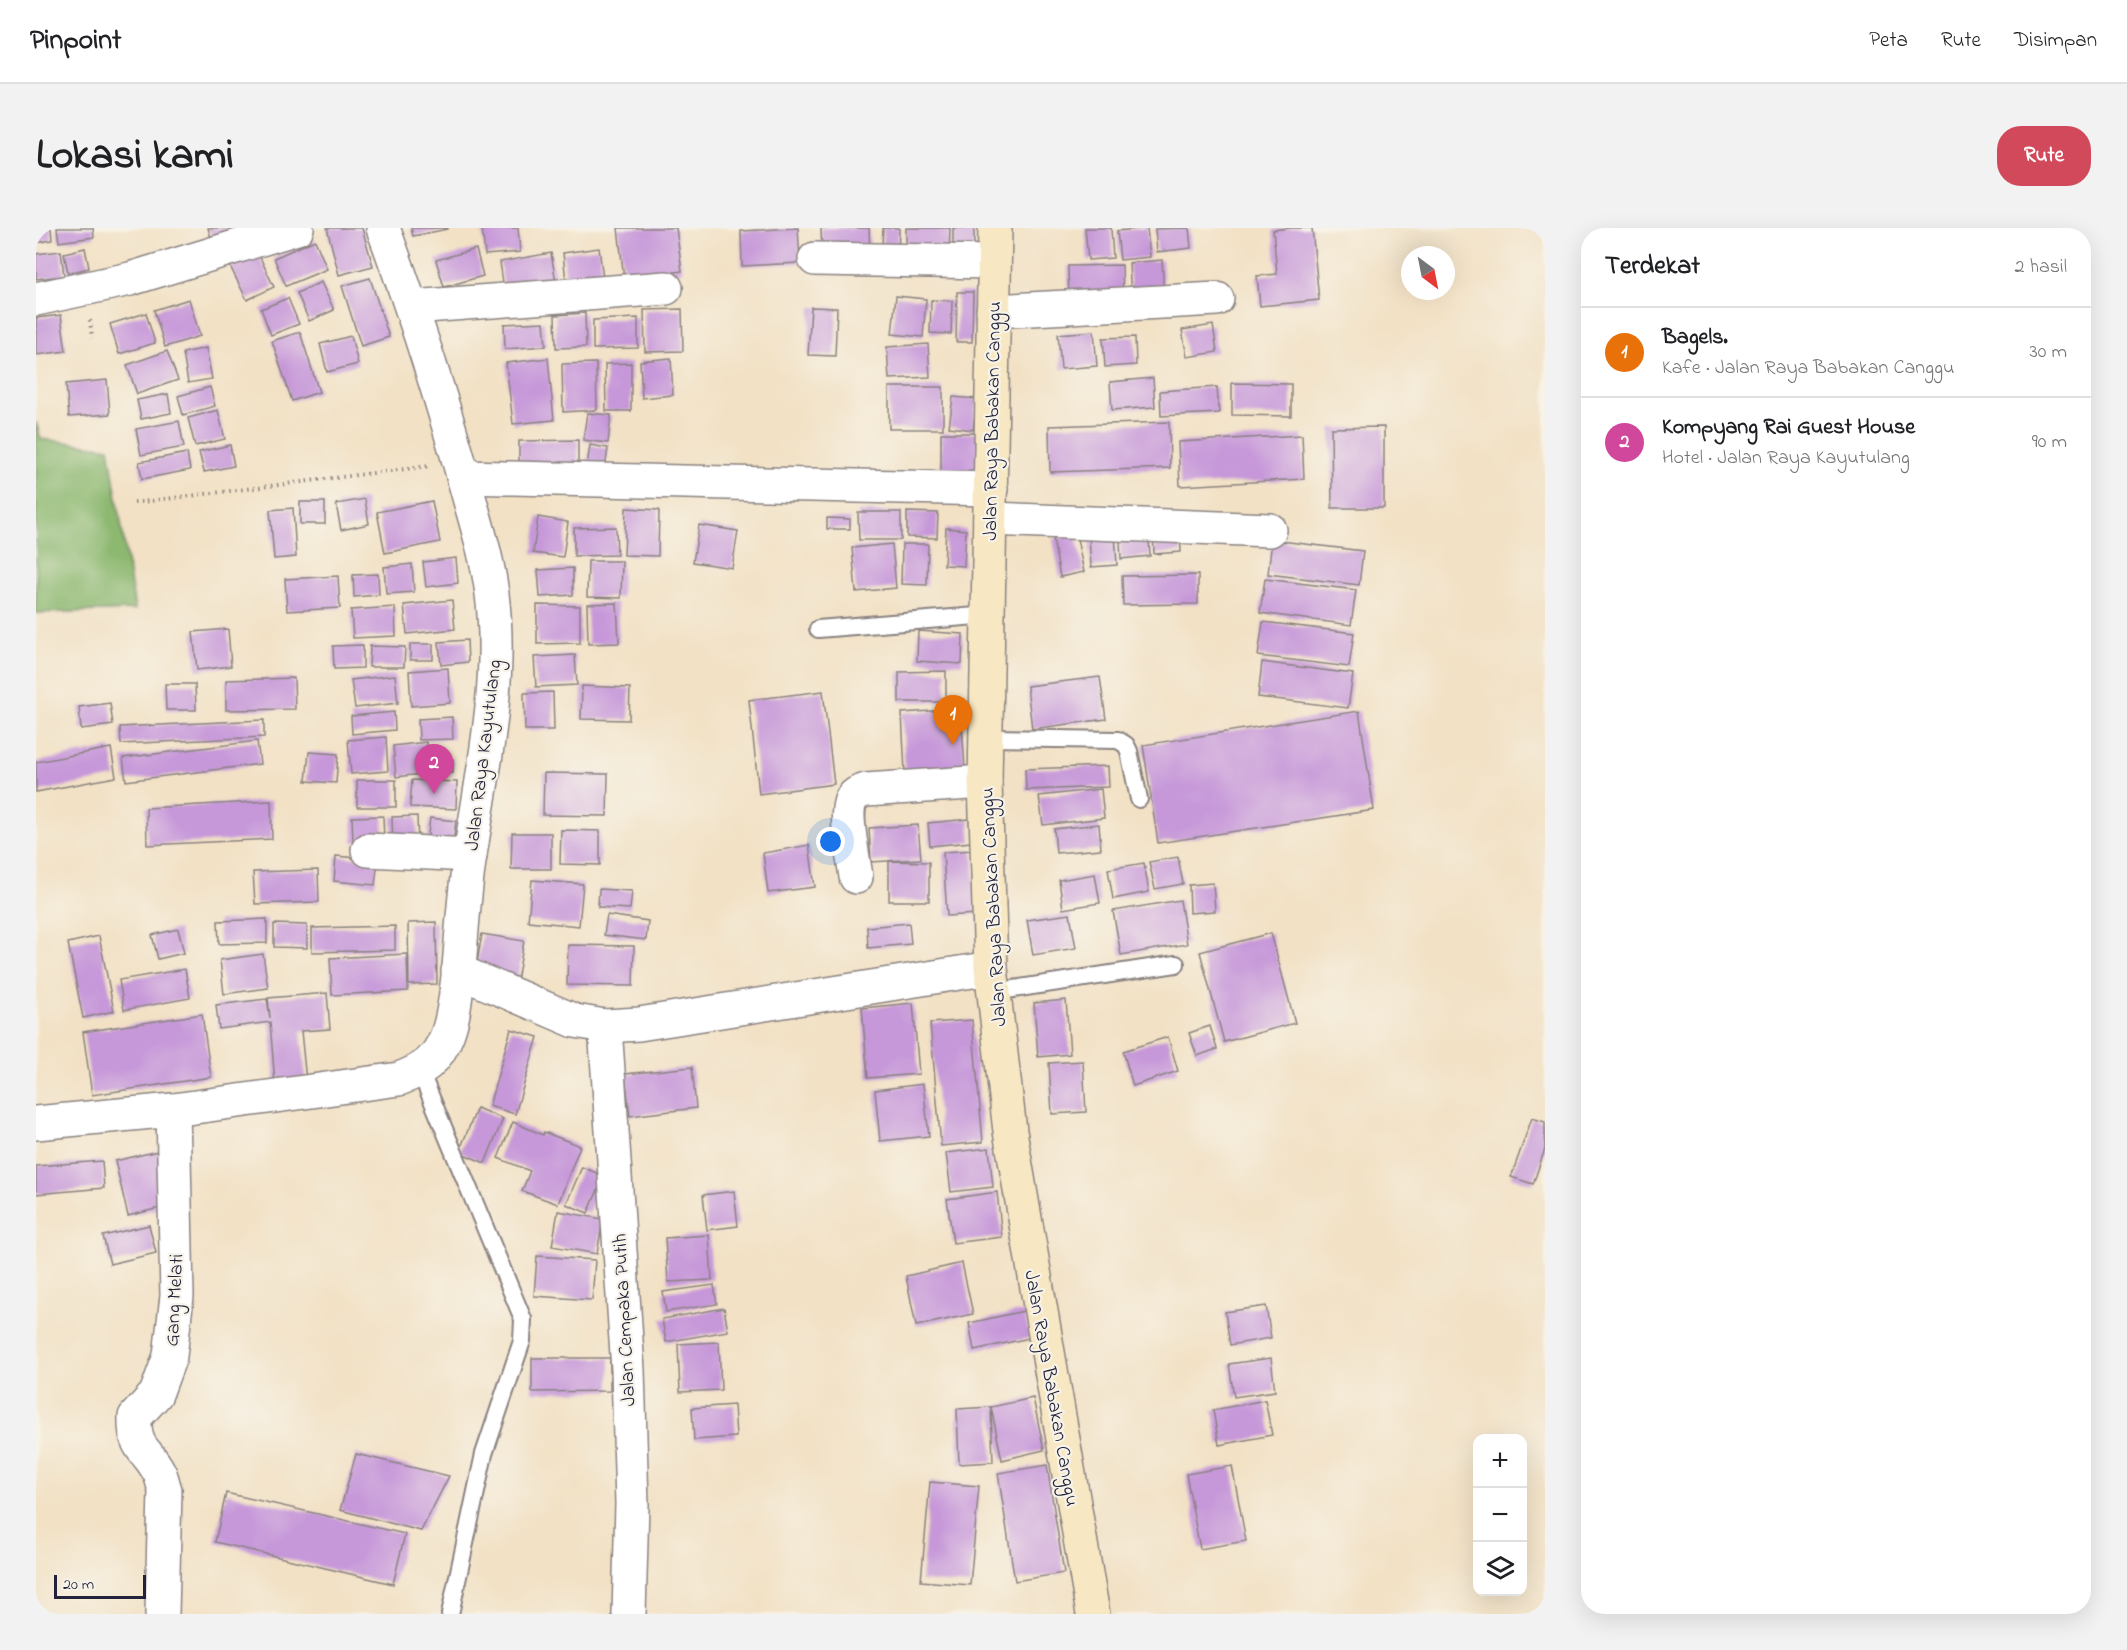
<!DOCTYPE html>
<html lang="id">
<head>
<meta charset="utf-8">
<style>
  body { margin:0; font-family:"Indie Flower",sans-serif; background:#f2f2f2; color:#202124 }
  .controls { position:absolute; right:18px; bottom:18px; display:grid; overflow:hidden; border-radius:12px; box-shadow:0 6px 24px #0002 }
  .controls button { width:54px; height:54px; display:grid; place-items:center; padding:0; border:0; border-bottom:2px solid #e0e0e0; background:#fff; color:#202124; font:30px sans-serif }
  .compass { position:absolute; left:1365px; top:18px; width:54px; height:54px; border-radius:50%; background:#fff; box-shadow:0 6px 24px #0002; rotate:148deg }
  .scale { position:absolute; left:18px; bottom:15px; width:92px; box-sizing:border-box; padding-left:6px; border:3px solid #22223b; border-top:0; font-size:16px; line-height:21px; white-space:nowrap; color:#22223b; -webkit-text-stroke:4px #f7f3e8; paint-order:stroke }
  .you { position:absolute; left:795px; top:614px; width:21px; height:21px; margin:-15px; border:4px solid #fff; border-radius:50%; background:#1a73e8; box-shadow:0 0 0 9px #1a73e833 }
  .badge { display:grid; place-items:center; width:39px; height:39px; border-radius:50%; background:#d1495b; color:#fff; font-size:20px; font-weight:700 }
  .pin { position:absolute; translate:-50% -50px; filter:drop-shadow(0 2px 3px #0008) }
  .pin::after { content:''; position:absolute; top:32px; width:21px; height:18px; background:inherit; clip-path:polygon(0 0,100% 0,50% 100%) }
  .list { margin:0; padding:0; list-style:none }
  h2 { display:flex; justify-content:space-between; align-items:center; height:78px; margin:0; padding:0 24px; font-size:26px }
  h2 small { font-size:20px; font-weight:400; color:#757577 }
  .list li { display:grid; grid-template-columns:39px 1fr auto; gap:18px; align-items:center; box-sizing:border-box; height:90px; padding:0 24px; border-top:2px solid #e0e0e0 }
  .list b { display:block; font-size:22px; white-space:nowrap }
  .list p { margin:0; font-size:20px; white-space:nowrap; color:#757577 }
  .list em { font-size:20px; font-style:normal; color:#757577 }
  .icon { flex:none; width:33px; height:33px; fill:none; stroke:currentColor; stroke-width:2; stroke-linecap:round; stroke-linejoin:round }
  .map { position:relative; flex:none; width:1509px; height:1386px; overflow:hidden; border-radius:24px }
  header { display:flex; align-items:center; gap:36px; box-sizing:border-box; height:84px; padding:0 30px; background:#fff; border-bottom:2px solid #e0e0e0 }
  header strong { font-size:28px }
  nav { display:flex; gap:33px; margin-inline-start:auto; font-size:21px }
  .intro { display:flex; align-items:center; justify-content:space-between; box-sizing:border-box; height:144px; padding:0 36px }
  h1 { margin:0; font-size:42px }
  .button { padding:15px 27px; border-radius:24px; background:#d1495b; color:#fff; font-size:21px; font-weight:700 }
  main { display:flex; gap:36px; padding:0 36px }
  aside { flex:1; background:#fff; border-radius:24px; box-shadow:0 6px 24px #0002 }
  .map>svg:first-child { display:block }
</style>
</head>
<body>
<header>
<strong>Pinpoint</strong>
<nav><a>Peta</a><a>Rute</a><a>Disimpan</a></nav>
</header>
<div class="intro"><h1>Lokasi kami</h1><a class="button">Rute</a></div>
<main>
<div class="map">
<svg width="1509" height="1386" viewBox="0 0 1509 1386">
  <rect width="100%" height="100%" fill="#f7f3e8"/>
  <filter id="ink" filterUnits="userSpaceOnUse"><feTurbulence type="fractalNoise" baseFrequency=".0167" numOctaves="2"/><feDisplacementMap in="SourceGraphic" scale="12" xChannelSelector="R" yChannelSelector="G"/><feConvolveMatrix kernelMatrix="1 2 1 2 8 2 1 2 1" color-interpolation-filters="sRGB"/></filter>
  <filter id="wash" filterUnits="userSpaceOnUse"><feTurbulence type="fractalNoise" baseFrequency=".008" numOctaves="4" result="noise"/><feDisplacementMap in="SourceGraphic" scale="24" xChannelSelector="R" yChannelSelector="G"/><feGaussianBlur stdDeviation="1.35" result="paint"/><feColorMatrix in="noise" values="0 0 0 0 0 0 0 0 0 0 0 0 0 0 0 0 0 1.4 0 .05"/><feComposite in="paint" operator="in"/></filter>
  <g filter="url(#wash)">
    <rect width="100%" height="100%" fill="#f2e1c5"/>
    <polygon fill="#8cb86f" stroke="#576d55" stroke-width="1.5" points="0,194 5,211 73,220 99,382 0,385"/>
    <g id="blocks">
      <g fill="#c697d9">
        <polygon points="0,0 15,0 16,12 0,15"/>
        <polygon points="21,0 57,0 58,9 23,14"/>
        <polygon points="172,0 211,0 176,13"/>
        <polygon points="291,0 326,0 337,38 303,47"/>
        <polygon points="375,0 412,0 412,1 377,8"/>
        <polygon points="446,0 482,0 484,24 449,27"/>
        <polygon points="582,0 640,0 646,43 588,51"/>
        <polygon points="762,0 764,35 706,38 705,3"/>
        <polygon points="785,0 833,0 834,25 786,27"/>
        <polygon points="847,0 863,0 862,31 845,31"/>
        <polygon points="870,0 914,0 913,30 870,30"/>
        <rect x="917" y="0" width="21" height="32"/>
        <polygon points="1049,0 1075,0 1077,30 1052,32"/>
        <polygon points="1111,0 1114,29 1084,32 1081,3"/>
        <polygon points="1153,0 1155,20 1121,24 1119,1"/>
        <polygon points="1254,0 1276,0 1283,72 1224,78 1221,48 1241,46 1237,2"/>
        <polygon points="279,12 291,41 250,58 238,30"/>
        <polygon points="49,20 53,40 32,45 28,25"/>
        <polygon points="563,20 568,58 531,63 527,25"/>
        <polygon points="440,21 447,48 408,59 400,32"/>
        <polygon points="25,23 28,48 0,51 0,26"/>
        <polygon points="222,25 238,59 211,72 194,38"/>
        <polygon points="515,25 521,60 469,69 464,34"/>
        <polygon points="1126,32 1128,69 1095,71 1093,35"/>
        <polygon points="1086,37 1087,73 1033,75 1032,38"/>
        <polygon points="334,50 353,109 325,118 306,58"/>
        <polygon points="285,54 298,82 273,93 261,65"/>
        <polygon points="921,64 937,64 936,114 920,114"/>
        <polygon points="860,68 890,71 887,109 856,106"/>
        <polygon points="252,70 263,96 235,107 225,81"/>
        <polygon points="153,71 164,108 129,119 118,82"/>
        <polygon points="895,72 916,73 915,106 894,105"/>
        <polygon points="775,79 801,80 799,128 772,127"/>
        <polygon points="646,81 647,123 609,124 608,82"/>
        <polygon points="110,85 119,115 83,126 74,96"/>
        <polygon points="549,85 550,119 520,120 519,87"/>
        <polygon points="25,87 30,123 0,127 0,90"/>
        <polygon points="602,90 602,120 557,121 557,92"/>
        <polygon points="508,94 510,118 469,121 468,96"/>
        <polygon points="1177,97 1181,124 1151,129 1146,102"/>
        <polygon points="1058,103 1061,138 1025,141 1022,106"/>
        <polygon points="264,104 283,164 256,173 236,113"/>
        <polygon points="315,108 322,136 291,144 284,116"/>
        <polygon points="1099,109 1100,137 1069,139 1067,110"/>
        <polygon points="892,116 894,149 853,151 851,119"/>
        <polygon points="170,120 176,151 152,155 147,125"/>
        <polygon points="131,123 142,152 101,166 91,137"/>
        <polygon points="512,130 518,192 477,196 470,135"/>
        <polygon points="635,130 637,167 606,170 604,133"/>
        <polygon points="560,135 561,182 527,184 526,136"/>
        <polygon points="595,135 595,183 570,183 569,136"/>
        <polygon points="1117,150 1119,179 1076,182 1074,154"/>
        <polygon points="71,152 74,186 33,189 30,156"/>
        <polygon points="1196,155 1255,156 1255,188 1196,187"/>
        <polygon points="174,159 179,178 147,187 142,168"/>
        <rect x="853" y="159" width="54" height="42"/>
        <polygon points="1181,159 1183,185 1125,188 1124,163"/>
        <polygon points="132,166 135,185 105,191 101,172"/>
        <polygon points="917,169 941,171 937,202 913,199"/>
        <polygon points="182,182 189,211 159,218 152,190"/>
        <polygon points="551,185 575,187 572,215 547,212"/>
        <polygon points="143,193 148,219 105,227 100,201"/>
        <polygon points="1133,194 1134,240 1014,244 1013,198"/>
        <polygon points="1348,199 1348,280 1296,280 1295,200"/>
        <rect x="905" y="205" width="37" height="46"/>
        <polygon points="1266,207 1268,251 1144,258 1142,214"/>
        <polygon points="542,212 542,247 483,247 483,213"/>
        <polygon points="194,217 198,238 168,244 163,224"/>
        <polygon points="554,217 572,220 568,247 550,245"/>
        <polygon points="151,225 154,242 106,251 103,234"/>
        <polygon points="329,271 333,296 305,302 300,276"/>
        <polygon points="396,273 404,314 349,325 341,284"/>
        <rect x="264" y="274" width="25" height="22"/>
        <polygon points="257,280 260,329 238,331 234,282"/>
        <polygon points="590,280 623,282 622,328 588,327"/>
        <polygon points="822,284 865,284 865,312 823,312"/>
        <polygon points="871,284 902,285 901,310 871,309"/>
        <polygon points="502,289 532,294 527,329 497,325"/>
        <polygon points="791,290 814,291 814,301 791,301"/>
        <polygon points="663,297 702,303 696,340 657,334"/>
        <polygon points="580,299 581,327 538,328 538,300"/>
        <polygon points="910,300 930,302 928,338 908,337"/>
        <polygon points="1144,301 1145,324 1118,326 1117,303"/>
        <polygon points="1040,306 1048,344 1024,349 1017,311"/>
        <polygon points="1079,306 1081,337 1055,339 1053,308"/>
        <polygon points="1113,311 1114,328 1085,331 1084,313"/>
        <polygon points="1236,312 1327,323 1323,357 1232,346"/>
        <polygon points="856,316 860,360 820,364 816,320"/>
        <polygon points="866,316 892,316 891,357 865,356"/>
        <polygon points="420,330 422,355 390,359 387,334"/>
        <polygon points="552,333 586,333 585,370 551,369"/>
        <polygon points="376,336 378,364 350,366 348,339"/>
        <polygon points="537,340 537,367 504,369 502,342"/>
        <polygon points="342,346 343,367 318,369 317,347"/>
        <polygon points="1162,347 1162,376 1087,377 1086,348"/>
        <polygon points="302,348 304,380 251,383 249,351"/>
        <polygon points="1229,351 1320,362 1315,397 1224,385"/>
        <polygon points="416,372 419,401 371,406 368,377"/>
        <polygon points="581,375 583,415 552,416 551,376"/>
        <polygon points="501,377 544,378 544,415 501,416"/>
        <polygon points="359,379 360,408 317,410 315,382"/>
        <polygon points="1227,394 1318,405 1313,439 1222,428"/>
        <polygon points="192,401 195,438 161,442 157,404"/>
        <polygon points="882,403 927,406 926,436 881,433"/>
        <polygon points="431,412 432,434 405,437 403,414"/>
        <rect x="374" y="416" width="23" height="16"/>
        <polygon points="327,417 327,440 298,441 297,418"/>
        <polygon points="334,418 369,419 368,439 333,439"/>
        <polygon points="539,427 541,457 500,459 498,429"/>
        <polygon points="1226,434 1317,446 1312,480 1222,469"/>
        <polygon points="412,440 414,475 375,478 373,443"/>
        <polygon points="910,443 910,474 863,474 863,444"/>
        <polygon points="359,447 362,475 319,480 315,452"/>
        <polygon points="1064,449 1070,491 996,501 991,458"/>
        <polygon points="258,450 259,481 190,482 190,452"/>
        <polygon points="129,456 159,456 160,482 130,482"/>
        <polygon points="546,458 594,460 593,492 545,491"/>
        <polygon points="787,463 798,556 723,566 713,472"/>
        <polygon points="517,464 518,502 489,502 488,465"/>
        <polygon points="74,475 77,497 45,501 43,479"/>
        <polygon points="925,481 929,542 869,545 866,485"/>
        <polygon points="1323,483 1338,582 1122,615 1107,517"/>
        <polygon points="358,484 359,502 316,506 315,488"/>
        <polygon points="416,489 417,511 383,512 382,491"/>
        <polygon points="228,492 228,509 85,516 84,499"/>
        <polygon points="350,509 352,543 315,546 312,512"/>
        <polygon points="221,513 224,536 90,553 87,530"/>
        <polygon points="390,514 393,545 360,549 357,518"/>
        <polygon points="75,520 80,549 0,564 0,534"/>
        <polygon points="273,524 302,526 300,555 270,553"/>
        <rect x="400" y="531" width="17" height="14"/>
        <polygon points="1072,538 1073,559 990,562 989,541"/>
        <polygon points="508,545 572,546 571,588 507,587"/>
        <rect x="321" y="552" width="39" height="27"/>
        <polygon points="376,552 421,554 420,581 374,579"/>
        <polygon points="1065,561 1068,590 1007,597 1003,568"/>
        <polygon points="235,573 236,611 111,617 110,580"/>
        <polygon points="347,588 348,612 317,614 316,589"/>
        <polygon points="381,588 382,619 357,619 356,589"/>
        <polygon points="394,590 420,593 417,617 391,614"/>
        <polygon points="933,591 935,614 894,618 892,595"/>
        <polygon points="1063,596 1065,621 1020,625 1018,601"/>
        <polygon points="882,597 885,631 835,634 833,600"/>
        <polygon points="525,602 564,603 564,637 524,636"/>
        <polygon points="476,605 515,605 515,641 475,641"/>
        <polygon points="773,617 779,659 732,665 727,625"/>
        <polygon points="937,622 941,686 911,688 907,624"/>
        <polygon points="300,628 342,632 339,657 298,653"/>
        <polygon points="1142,629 1147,656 1119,661 1113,634"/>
        <polygon points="853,633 893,634 893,673 853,673"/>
        <polygon points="1108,635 1113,664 1077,671 1072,641"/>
        <polygon points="282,642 283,674 219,676 217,644"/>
        <polygon points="1059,646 1064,675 1027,681 1023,652"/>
        <polygon points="496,652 547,656 543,698 492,693"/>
        <polygon points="1177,655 1179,683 1154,685 1153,657"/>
        <polygon points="563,661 596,663 594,681 562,679"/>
        <polygon points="1144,672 1151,716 1085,727 1077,683"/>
        <polygon points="1034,686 1040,720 997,727 991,692"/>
        <polygon points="571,687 612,693 610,712 568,707"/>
        <polygon points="231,691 231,715 183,716 182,693"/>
        <polygon points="400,694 401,756 373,757 372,695"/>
        <polygon points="873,695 875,716 832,720 831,699"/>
        <polygon points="238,696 271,697 271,720 238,719"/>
        <polygon points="359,698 359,722 276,724 276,700"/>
        <polygon points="142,701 148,725 122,731 116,707"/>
        <polygon points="1235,705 1259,795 1188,814 1164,724"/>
        <polygon points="446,706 488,713 481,753 439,746"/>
        <polygon points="63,708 78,783 47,790 32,715"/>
        <polygon points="532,717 598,718 597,758 531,757"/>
        <polygon points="227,726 232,760 188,766 184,732"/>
        <polygon points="371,726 372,763 296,767 294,730"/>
        <polygon points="149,741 154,770 88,782 83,752"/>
        <polygon points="291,765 294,801 265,803 270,853 239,855 234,794 183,801 180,777 231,771 234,790 232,770"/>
        <polygon points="1030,772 1034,826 1002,829 998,775"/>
        <polygon points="877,775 883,846 832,850 826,780"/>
        <polygon points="166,786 175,849 56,867 47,804"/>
        <polygon points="936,792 947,914 905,918 894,795"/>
        <polygon points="1174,798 1181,821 1161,828 1153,805"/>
        <polygon points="475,801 502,809 479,886 453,878"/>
        <polygon points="1132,809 1142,843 1097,858 1087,823"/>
        <polygon points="1047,833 1050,884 1016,886 1013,835"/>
        <polygon points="656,839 660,880 594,888 589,846"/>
        <polygon points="887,856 893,908 844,913 839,862"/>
        <polygon points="441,880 467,891 449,935 423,924"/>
        <polygon points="1496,890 1509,894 1509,921 1497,956 1475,949"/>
        <polygon points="477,894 507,907 508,904 544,918 522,976 486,963 494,943 462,930"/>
        <polygon points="953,920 957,959 915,964 910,925"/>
        <polygon points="122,923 135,977 92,988 79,933"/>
        <polygon points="66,933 68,960 0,966 0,938"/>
        <polygon points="546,939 568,948 552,985 530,976"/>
        <polygon points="698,963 702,998 671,1002 667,967"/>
        <polygon points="961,964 966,1009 917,1015 911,971"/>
        <polygon points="522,983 567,991 561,1026 516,1018"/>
        <polygon points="113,997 120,1025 74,1036 67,1008"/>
        <polygon points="673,1007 676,1052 632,1054 629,1010"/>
        <polygon points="501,1028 559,1032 556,1072 498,1068"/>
        <polygon points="926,1035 937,1086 880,1098 870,1048"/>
        <polygon points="678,1057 681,1076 630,1084 627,1064"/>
        <polygon points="1230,1078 1235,1110 1194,1117 1189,1084"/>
        <polygon points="688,1080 692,1103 630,1114 626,1091"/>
        <polygon points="988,1083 994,1110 938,1122 933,1095"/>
        <polygon points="683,1114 685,1162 644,1164 642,1116"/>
        <polygon points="496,1130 574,1130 574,1163 496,1164"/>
        <polygon points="1235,1130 1239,1163 1198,1169 1193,1136"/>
        <polygon points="997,1170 1008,1222 966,1232 955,1179"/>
        <polygon points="1229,1172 1236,1207 1183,1217 1177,1182"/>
        <polygon points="698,1177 700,1209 658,1212 656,1180"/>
        <polygon points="955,1179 957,1234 923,1236 921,1181"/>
        <polygon points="320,1226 413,1248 385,1303 304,1282"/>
        <polygon points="1011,1237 1028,1345 979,1353 962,1245"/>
        <polygon points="1196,1238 1210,1313 1164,1321 1150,1246"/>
        <polygon points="894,1254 943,1258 934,1357 885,1353"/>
        <polygon points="190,1265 369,1306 357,1356 179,1314"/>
      </g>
    </g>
  </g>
  <g filter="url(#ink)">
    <use href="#blocks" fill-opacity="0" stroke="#8a8280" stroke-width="1.5"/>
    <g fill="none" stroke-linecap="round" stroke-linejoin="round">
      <defs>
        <g id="lane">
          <polyline points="782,401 953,387"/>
          <polyline points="951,510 1082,512 1090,517 1093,523 1103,571"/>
          <polyline points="958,764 1140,736"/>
          <polyline points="384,843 487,1091 486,1113 448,1226 414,1386"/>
        </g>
        <g id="street">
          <polyline points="779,31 957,34"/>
          <polyline points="0,71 94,51 261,0"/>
          <polyline points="376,79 630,60"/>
          <polyline points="957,83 1181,71"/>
          <polyline points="427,249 955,261"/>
          <polyline points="954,291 1234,302"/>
          <polyline points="332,622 434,627"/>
          <path d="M820,649C818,631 806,582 817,569C821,564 825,564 830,562L949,554"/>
          <polyline points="422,743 539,793 569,798 603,796 955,740"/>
          <polyline points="569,798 592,1142 596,1276 593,1386"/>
          <path d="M0,895L137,882L363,851C387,842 401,833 411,807C419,786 420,763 423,740C426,703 428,665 434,627C447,542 467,452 456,366C451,326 438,289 428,251C404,166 378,83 347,0"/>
          <path d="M126,1386L129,1262C127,1257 126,1249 123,1244C110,1219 98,1223 99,1189L120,1166L134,1128L141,1068L137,882"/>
        </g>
        <polyline id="secondary" points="959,0 949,554 955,740 974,903 1057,1386"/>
      </defs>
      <use href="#lane" stroke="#8a8280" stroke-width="20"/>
      <use href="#street" stroke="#8a8280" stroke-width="36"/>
      <use href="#secondary" stroke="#8a8280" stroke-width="36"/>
      <g stroke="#8a8280" stroke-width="4" stroke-dasharray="1.5 4.5" stroke-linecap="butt">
        <polyline points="54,92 56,110"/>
        <polyline points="98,275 393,238"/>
      </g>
      <use href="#lane" stroke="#fff" stroke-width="16"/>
      <use href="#street" stroke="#fff" stroke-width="33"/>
      <use href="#secondary" stroke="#f7e8c3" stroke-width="33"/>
    </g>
  </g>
  <g text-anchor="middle" stroke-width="4.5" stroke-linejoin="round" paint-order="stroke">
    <g font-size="20" fill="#22223b" stroke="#f7f3e8">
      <text transform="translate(955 193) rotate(-89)" y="7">Jalan Raya Babakan Canggu</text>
      <text transform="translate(446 527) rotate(-83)" y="7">Jalan Raya Kayutulang</text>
      <text transform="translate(956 679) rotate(-93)" y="7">Jalan Raya Babakan Canggu</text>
      <text transform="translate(137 1072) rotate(-87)" y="7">Gang Melati</text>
      <text transform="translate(587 1092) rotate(-93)" y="7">Jalan Cempaka Putih</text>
      <text transform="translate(1017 1160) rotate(80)" y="7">Jalan Raya Babakan Canggu</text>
    </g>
  </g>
</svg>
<div class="controls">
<button>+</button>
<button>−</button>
<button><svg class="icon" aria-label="layers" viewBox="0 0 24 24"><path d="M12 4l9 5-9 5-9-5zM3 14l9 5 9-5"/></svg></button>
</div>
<svg class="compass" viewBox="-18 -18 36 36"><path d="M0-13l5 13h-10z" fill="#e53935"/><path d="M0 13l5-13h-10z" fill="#757577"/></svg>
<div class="scale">20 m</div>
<div class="you"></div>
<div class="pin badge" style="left:917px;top:517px;background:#e8710a">1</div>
<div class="pin badge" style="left:398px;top:566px;background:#d1479c">2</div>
</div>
<aside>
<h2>Terdekat<small>2 hasil</small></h2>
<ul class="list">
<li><span class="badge" style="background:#e8710a">1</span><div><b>Bagels.</b><p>Kafe · Jalan Raya Babakan Canggu</p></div><em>30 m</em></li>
<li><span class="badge" style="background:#d1479c">2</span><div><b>Kompyang Rai Guest House</b><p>Hotel · Jalan Raya Kayutulang</p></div><em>90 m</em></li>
</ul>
</aside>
</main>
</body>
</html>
